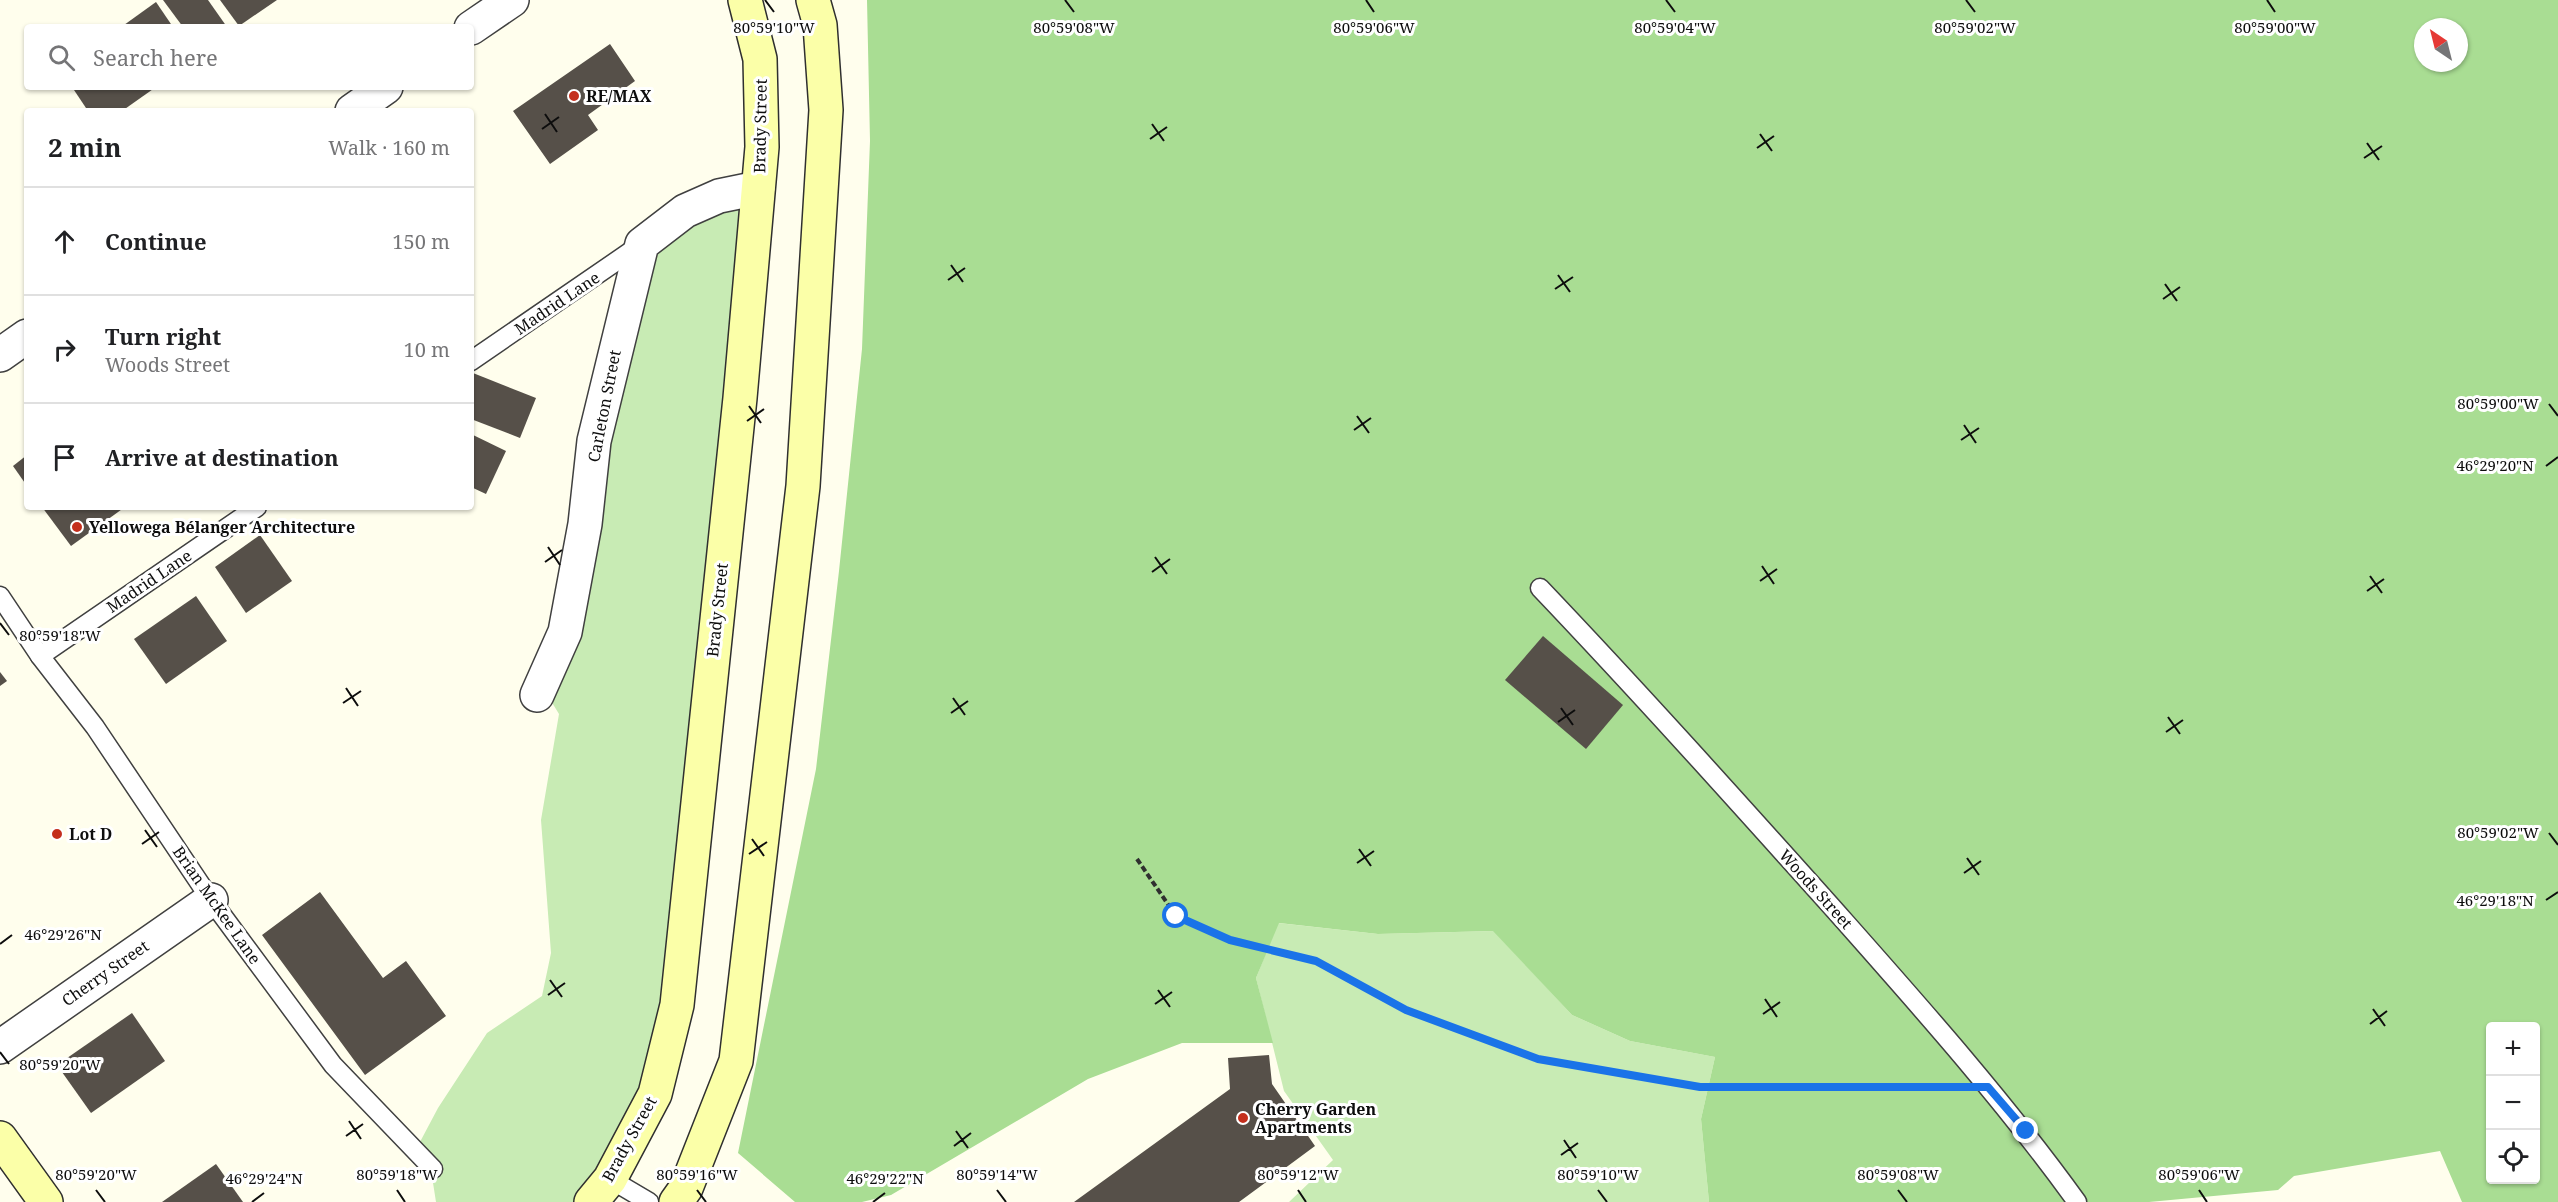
<!DOCTYPE html>
<html lang="en">
<head>
<meta charset="utf-8">
<style>
  body { margin:0; font-family:"Noto Serif",serif; background:#f6f6f6; color:#202124 }
  .controls { position:absolute; right:18px; bottom:18px; display:grid; overflow:hidden; border-radius:6px; box-shadow:0 2px 4px #0004 }
  .controls button { width:54px; height:54px; display:grid; place-items:center; padding:0; border:0; border-bottom:2px solid #e0e0e0; background:#fff; color:#202124; font:30px sans-serif }
  .compass { position:absolute; left:2414px; top:18px; width:54px; height:54px; border-radius:50%; background:#fff; box-shadow:0 2px 4px #0004; rotate:325deg }
  .stop { position:absolute; width:18px; height:18px; margin:-14px; border:4px solid #1a73e8; border-radius:50%; background:#fff }
  .stop.end { background:#1a73e8; border-color:#fff; box-shadow:0 2px 6px #0008 }
  .list { margin:0; padding:0; list-style:none }
  h2 { display:flex; justify-content:space-between; align-items:center; height:78px; margin:0; padding:0 24px; font-size:26px }
  h2 small { font-size:20px; font-weight:400; color:#757577 }
  .list li { display:grid; grid-template-columns:39px 1fr auto; gap:18px; align-items:center; box-sizing:border-box; height:108px; padding:0 24px; border-top:2px solid #e0e0e0 }
  .list b { display:block; font-size:22px; white-space:nowrap }
  .list p { margin:0; font-size:20px; white-space:nowrap; color:#757577 }
  .list em { font-size:20px; font-style:normal; color:#757577 }
  .icon { flex:none; width:33px; height:33px; fill:none; stroke:currentColor; stroke-width:2; stroke-linecap:round; stroke-linejoin:round }
  .map { position:relative; flex:none; width:2558px; height:1202px; overflow:hidden }
  .search { position:absolute; background:#fff; box-shadow:0 2px 4px #0004; left:24px; top:24px; width:450px; height:66px; display:flex; align-items:center; gap:15px; box-sizing:border-box; padding:0 21px; border-radius:6px; color:#757577; font-size:22px }
  .panel { position:absolute; background:#fff; box-shadow:0 2px 4px #0004; left:24px; top:108px; width:450px; height:402px; border-radius:6px }
  .map>svg:first-child { display:block }
</style>
</head>
<body>
<div class="map">
<svg width="2558" height="1202" viewBox="0 0 2558 1202">
  <rect width="100%" height="100%" fill="#fffeed"/>
  <g fill="#c8ebb4">
    <polygon points="756,185 652,1092 587,1202 436,1202 431,1170 412,1157 438,1108 487,1033 542,996 551,953 541,820 559,714 540,683 640,242"/>
    <polygon points="1278,923 1378,934 1494,931 1572,1015 1630,1041 1715,1057 1701,1119 1709,1202 1289,1202 1333,1160 1284,1091 1256,978"/>
  </g>
  <path fill="#a9dd93" fill-rule="evenodd" d="M867,0H2558V1202H2462L2440,1151L2294,1176L2278,1190L2149,1202H1709L1701,1119L1715,1057L1630,1041L1572,1015L1493,931L1378,934L1279,923L1256,978L1273,1043H1182L1088,1079L891,1195L862,1202H795L738,1153L816,769L839,571L862,349L870,141ZM2423,27H2459V63H2423ZM2490,1026H2536V1180H2490Z"/>
  <g fill="#565049">
    <polygon points="163,0 208,0 227,27 183,27"/>
    <polygon points="220,0 277,0 239,26"/>
    <polygon points="156,2 173,27 126,27 124,25"/>
    <polygon points="610,44 635,81 588,115 598,130 550,164 513,111"/>
    <polygon points="72,87 156,87 122,111 88,111"/>
    <polygon points="473,373 536,398 520,438 471,419"/>
    <polygon points="471,434 506,451 486,494 471,487"/>
    <polygon points="27,455 27,486 13,466"/>
    <polygon points="42,507 125,507 71,546"/>
    <polygon points="260,535 292,581 246,613 215,567"/>
    <polygon points="196,596 227,641 166,684 134,639"/>
    <polygon points="1543,636 1623,705 1586,749 1505,680"/>
    <polygon points="0,672 7,681 0,686"/>
    <polygon points="320,892 383,978 406,961 446,1016 365,1075 262,935"/>
    <polygon points="132,1013 165,1061 91,1113 57,1065"/>
    <polygon points="1269,1055 1272,1084 1315,1146 1239,1202 1074,1202 1230,1089 1228,1058"/>
    <polygon points="216,1164 243,1202 162,1202"/>
  </g>
  <g fill="none" stroke-linecap="round" stroke-linejoin="round">
    <defs>
      <g id="service">
        <polyline points="471,361 640,245"/>
        <path d="M1540,588C1639,692 1735,799 1831,906C1916,1002 2002,1098 2077,1202"/>
        <polyline points="0,596 40,656 95,727 211,900 333,1065 433,1169"/>
        <polyline points="40,656 257,507"/>
        <polyline points="610,1179 649,1202"/>
      </g>
      <g id="minor">
        <polyline points="537,695 565,632 585,524 594,441 642,244 685,211 719,196 758,188"/>
        <polyline points="0,1047 211,900"/>
      </g>
      <g id="tertiary">
        <polyline points="471,28 512,0"/>
        <polyline points="352,111 386,87"/>
        <polyline points="0,355 27,336"/>
      </g>
      <g id="secondary">
        <polyline points="0,1138 46,1202"/>
        <polyline points="591,1202 610,1179 655,1094 677,1005 740,398 762,147 760,59 745,0"/>
        <polyline points="676,1202 686,1188 736,1061 803,486 826,110 820,25 813,0"/>
      </g>
    </defs>
    <use href="#service" stroke="#404040" stroke-width="21"/>
    <use href="#minor" stroke="#404040" stroke-width="36"/>
    <use href="#tertiary" stroke="#404040" stroke-width="36"/>
    <use href="#secondary" stroke="#2f2f2f" stroke-width="36"/>
    <polyline stroke="#2f2f2f" stroke-width="4" stroke-dasharray="6 3" stroke-linecap="butt" points="1137,859 1176,916 1230,941 1316,961 1406,1010 1538,1059 1700,1087 1952,1087"/>
    <use href="#service" stroke="#fff" stroke-width="18"/>
    <use href="#minor" stroke="#fff" stroke-width="33"/>
    <use href="#tertiary" stroke="#fff" stroke-width="33"/>
    <use href="#secondary" stroke="#fbffa8" stroke-width="33"/>
  </g>
  <g fill="none" stroke-linecap="round" stroke-linejoin="round">
    <polyline stroke="#1a73e8" stroke-width="8" points="1176,916 1230,940 1316,961 1406,1010 1538,1059 1700,1087 1988,1087 2026,1131"/>
  </g>
  <path fill="none" stroke="#0d0d0d" stroke-width="2" d="M765,0L774,12M1065,0L1074,12M1366,0L1374,12M1666,0L1675,12M1966,0L1975,12M2267,0L2275,12M545,114L557,132M1152,124L1164,141M542,129L559,117M1760,134L1772,151M1150,139L1167,127M2367,143L2379,160M1757,148L1774,136M2364,158L2382,146M951,265L963,282M1558,275L1570,292M948,280L965,268M2165,284L2177,301M1555,289L1573,277M2163,299L2180,287M2549,404L2558,416M749,406L761,423M1357,416L1369,433M747,421L764,409M1964,425L1976,443M1354,430L1371,418M1961,440L1979,428M2546,466L2558,457M548,547L560,565M1155,557L1167,574M545,562L562,550M1762,566L1774,584M1152,572L1170,559M2370,576L2382,593M1760,581L1777,569M2367,591L2384,579M0,623L9,635M346,688L358,706M953,698L965,715M343,703L361,691M1561,708L1573,725M951,713L968,701M2168,717L2180,734M1558,722L1575,710M2166,732L2183,720M145,830L157,847M2549,833L2558,845M752,839L764,856M142,844L159,832M1359,849L1371,866M749,854L767,842M1967,858L1979,875M1357,863L1374,851M1964,873L1981,861M2546,900L2558,892M0,944L12,935M550,980L562,997M1158,990L1170,1007M548,995L565,983M1765,999L1777,1017M1155,1004L1172,992M2373,1009L2385,1026M1763,1014L1780,1002M2370,1024L2387,1011M0,1052L9,1064M349,1121L361,1139M956,1131L968,1148M346,1136L363,1124M1564,1140L1576,1158M954,1146L971,1133M1561,1155L1578,1143M96,1190L105,1202M397,1190L405,1202M697,1190L706,1202M997,1190L1006,1202M1298,1190L1306,1202M1598,1190L1607,1202M1898,1190L1907,1202M2199,1190L2207,1202M252,1202L264,1193M873,1202L885,1193"/>
  <g fill="#c42f1d" stroke="#fff" stroke-width="2">
    <circle cx="574" cy="96" r="6"/>
    <circle cx="77" cy="527" r="6"/>
    <circle cx="57" cy="834" r="6"/>
    <circle cx="1243" cy="1118" r="6"/>
  </g>
  <g text-anchor="middle" stroke-width="6" stroke-linejoin="round" paint-order="stroke">
    <g font-size="16" font-weight="bold" fill="#0d0d0d" stroke="#fff" text-anchor="start">
      <text x="586" y="102">RE/MAX</text>
      <text x="89" y="533">Yellowega Bélanger Architecture</text>
      <text x="69" y="840">Lot D</text>
      <text x="1255" y="1115">Cherry Garden<tspan x="1255" dy="18">Apartments</tspan></text>
    </g>
    <g font-size="16" fill="#0d0d0d" stroke="#fff">
      <text transform="translate(760 126) rotate(-89)" y="6">Brady Street</text>
      <text transform="translate(557 303) rotate(-34)" y="6">Madrid Lane</text>
      <text transform="translate(604 406) rotate(-79)" y="6">Carleton Street</text>
      <text transform="translate(149 581) rotate(-34)" y="6">Madrid Lane</text>
      <text transform="translate(717 610) rotate(-84)" y="6">Brady Street</text>
      <text transform="translate(1816 889) rotate(48)" y="6">Woods Street</text>
      <text transform="translate(217 905) rotate(55)" y="6">Brian McKee Lane</text>
      <text transform="translate(105 973) rotate(-35)" y="6">Cherry Street</text>
      <text transform="translate(629 1139) rotate(-61)" y="6">Brady Street</text>
    </g>
  </g>
  <g font-size="15" text-anchor="middle" fill="#0d0d0d" stroke="#fff" stroke-width="6" stroke-linejoin="round" paint-order="stroke">
    <text x="1675" y="33">80°59'04"W</text>
    <text x="1975" y="33">80°59'02"W</text>
    <text x="2275" y="33">80°59'00"W</text>
    <text x="774" y="33">80°59'10"W</text>
    <text x="1074" y="33">80°59'08"W</text>
    <text x="1374" y="33">80°59'06"W</text>
    <text x="2498" y="409">80°59'00"W</text>
    <text x="2495" y="471">46°29'20"N</text>
    <text x="60" y="641">80°59'18"W</text>
    <text x="2498" y="838">80°59'02"W</text>
    <text x="2495" y="906">46°29'18"N</text>
    <text x="63" y="940">46°29'26"N</text>
    <text x="60" y="1070">80°59'20"W</text>
    <text x="96" y="1180">80°59'20"W</text>
    <text x="397" y="1180">80°59'18"W</text>
    <text x="697" y="1180">80°59'16"W</text>
    <text x="997" y="1180">80°59'14"W</text>
    <text x="1298" y="1180">80°59'12"W</text>
    <text x="1598" y="1180">80°59'10"W</text>
    <text x="1898" y="1180">80°59'08"W</text>
    <text x="2199" y="1180">80°59'06"W</text>
    <text x="264" y="1184">46°29'24"N</text>
    <text x="885" y="1184">46°29'22"N</text>
  </g>
</svg>
<div class="controls">
<button>+</button>
<button>−</button>
<button><svg class="icon" aria-label="locate" viewBox="0 0 24 24"><circle cx="12" cy="12" r="6"/><path d="M12 2v4M12 18v4M2 12h4M18 12h4"/></svg></button>
</div>
<svg class="compass" viewBox="-18 -18 36 36"><path d="M0-13l5 13h-10z" fill="#e53935"/><path d="M0 13l5-13h-10z" fill="#757577"/></svg>
<div class="stop" style="left:1176px;top:916px"></div>
<div class="stop end" style="left:2026px;top:1131px"></div>
<div class="search"><svg class="icon" aria-label="search" viewBox="0 0 24 24"><circle cx="10" cy="10" r="6"/><path d="M15 15l6 6"/></svg>Search here</div>
<section class="panel">
<h2>2 min<small>Walk · 160 m</small></h2>
<ul class="list">
<li><svg class="icon" aria-label="ahead" viewBox="0 0 24 24"><path d="M12 20V5M6 11l6-6 6 6"/></svg><div><b>Continue</b></div><em>150 m</em></li>
<li><svg class="icon" aria-label="right" viewBox="0 0 24 24"><path d="M7 20v-9h11M14 6l5 5-5 5"/></svg><div><b>Turn right</b><p>Woods Street</p></div><em>10 m</em></li>
<li><svg class="icon" aria-label="arrive" viewBox="0 0 24 24"><path d="M6 21V4h12l-3 4 3 4H6"/></svg><div><b>Arrive at destination</b></div></li>
</ul>
</section>
</div>
</body>
</html>
